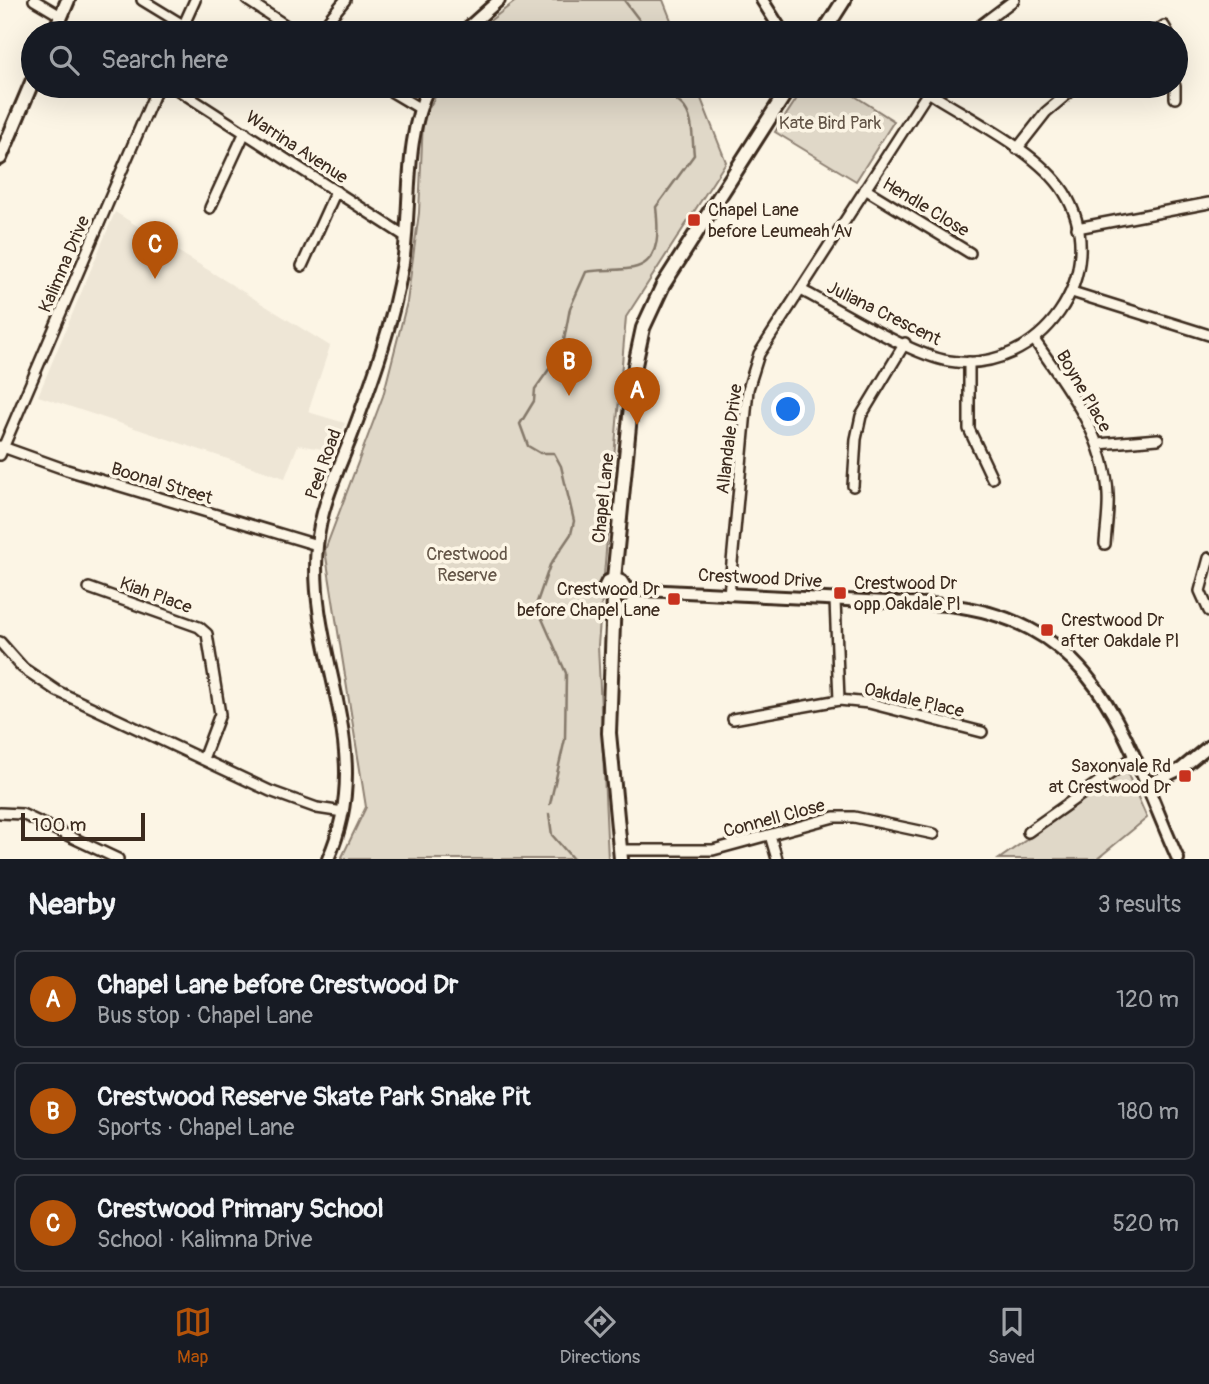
<!DOCTYPE html>
<html lang="en">
<head>
<meta charset="utf-8">
<style>
  body { margin:0; font-family:Pangolin,sans-serif; background:#242831; color:#f1f3f6 }
  .scale { position:absolute; left:21px; bottom:18px; width:124px; box-sizing:border-box; padding-left:7px; border:4px solid #3b2a1e; border-top:0; font-size:19px; line-height:24px; white-space:nowrap; color:#3b2a1e; -webkit-text-stroke:5px #fcf5e5; paint-order:stroke }
  .you { position:absolute; left:789px; top:410px; width:24px; height:24px; margin:-18px; border:5px solid #fff; border-radius:50%; background:#1a73e8; box-shadow:0 0 0 10px #1a73e833 }
  .badge { display:grid; place-items:center; width:46px; height:46px; border-radius:50%; background:#b45309; color:#fff; font-size:23px; font-weight:700 }
  .pin { position:absolute; translate:-50% -58px; filter:drop-shadow(0 2px 4px #0008) }
  .pin::after { content:''; position:absolute; top:37px; width:24px; height:21px; background:inherit; clip-path:polygon(0 0,100% 0,50% 100%) }
  .list { margin:0; padding:0; list-style:none }
  h2 { display:flex; justify-content:space-between; align-items:center; height:91px; margin:0; padding:0 28px; font-size:30px }
  h2 small { font-size:23px; font-weight:400; color:#9ea1a6 }
  .list li { display:grid; grid-template-columns:46px 1fr auto; gap:21px; align-items:center; box-sizing:border-box; height:98px; margin:0 14px 14px; padding:0 14px; border:2px solid #363941; border-radius:10px }
  .list b { display:block; font-size:26px; white-space:nowrap }
  .list p { margin:0; font-size:23px; white-space:nowrap; color:#9ea1a6 }
  .list em { font-size:23px; font-style:normal; color:#9ea1a6 }
  .icon { flex:none; width:38px; height:38px; fill:none; stroke:currentColor; stroke-width:2; stroke-linecap:round; stroke-linejoin:round }
  .map { position:relative; flex:none; width:1209px; height:859px; overflow:hidden }
  .search { position:absolute; background:#171b24; box-shadow:0 7px 28px #0002; left:21px; right:21px; top:21px; height:77px; display:flex; align-items:center; gap:18px; box-sizing:border-box; padding:0 24px; border-radius:38px; color:#9ea1a6; font-size:26px }
  .sheet { height:427px; background:#171b24 }
  nav { display:flex; justify-content:space-around; align-items:center; box-sizing:border-box; height:98px; border-top:2px solid #363941; background:#171b24; font-size:19px; color:#9ea1a6 }
  nav a { display:grid; justify-items:center; gap:4px }
  nav .on { color:#b45309 }
  .map>svg:first-child { display:block }
</style>
</head>
<body>
<div class="map">
<svg width="1209" height="859" viewBox="0 0 1209 859">
  <rect width="100%" height="100%" fill="#fcf5e5"/>
  <filter id="ink" filterUnits="userSpaceOnUse"><feTurbulence type="fractalNoise" baseFrequency=".0143" numOctaves="2"/><feDisplacementMap in="SourceGraphic" scale="14" xChannelSelector="R" yChannelSelector="G"/><feConvolveMatrix kernelMatrix="1 2 1 2 8 2 1 2 1" color-interpolation-filters="sRGB"/></filter>
  <g filter="url(#ink)">
    <polygon fill="#eee6d6" points="115,212 330,346 308,412 345,423 335,451 298,445 285,478 38,396"/>
    <g fill="#e0d8c8" stroke="#8e8173" stroke-width="2">
      <polygon points="517,0 663,0 676,33 474,33"/>
      <polygon points="441,86 696,86 726,162 626,317 598,645 608,859 341,859 366,807 325,550 383,396 407,302 419,213 423,119"/>
      <polygon points="805,86 839,86 894,121 856,181 775,132"/>
      <polygon points="1126,770 1147,818 1097,859 999,859"/>
    </g>
    <g fill="none" stroke-linecap="round" stroke-linejoin="round">
      <g stroke="#85796b" stroke-width="2.5">
        <polyline points="624,0 640,21 642,33"/>
        <path d="M550,804L565,739L566,673L536,605L550,565L571,534L574,521L561,466L554,453H540L528,446L520,424L534,401L535,389L562,351L570,308L586,272C602,268 622,272 637,267C662,259 658,226 656,207L694,155C692,140 694,116 682,105C674,97 666,95 660,86"/>
        <polyline points="549,814 552,835 573,859"/>
      </g>
      <defs>
        <g id="minor">
          <polyline points="34,0 61,16"/>
          <polyline points="142,0 183,25"/>
          <polyline points="247,0 297,33"/>
          <polyline points="180,33 195,0"/>
          <polyline points="318,33 345,0"/>
          <polyline points="970,33 1014,0"/>
          <polyline points="1154,33 1164,26 1168,33"/>
          <polyline points="172,86 405,236"/>
          <polyline points="382,86 419,108"/>
          <polyline points="1175,98 1175,86"/>
          <polyline points="1017,149 1046,112 1077,86"/>
          <polyline points="865,189 970,253"/>
          <polyline points="210,208 245,132"/>
          <polyline points="1077,228 1209,203"/>
          <polyline points="302,266 336,191"/>
          <path d="M801,290C838,309 911,355 949,361C1040,376 1114,272 1064,192C1038,151 968,118 928,92"/>
          <polyline points="1072,292 1209,335"/>
          <path d="M1035,341C1066,386 1106,437 1108,495C1109,511 1106,528 1105,544"/>
          <polyline points="969,362 969,429 992,478"/>
          <polyline points="1098,444 1158,439"/>
          <polyline points="0,446 67,470 317,545"/>
          <polyline points="0,455 158,86"/>
          <polyline points="853,486 856,439 861,416 905,343"/>
          <polyline points="1209,558 1200,591 1209,611"/>
          <polyline points="89,588 199,627 207,634 220,714 203,759"/>
          <polyline points="729,595 748,389 759,354 932,86"/>
          <polyline points="835,600 839,700"/>
          <polyline points="0,642 23,668 57,691 270,791 317,808 343,812"/>
          <polyline points="733,719 839,700 869,703 982,732"/>
          <polyline points="0,813 22,814 118,859"/>
          <polyline points="1028,832 1134,757"/>
          <polyline points="770,835 777,859"/>
          <polyline points="620,850 713,850 834,817 854,817 934,834"/>
        </g>
        <g id="tertiary">
          <polyline points="762,0 783,33"/>
          <polyline points="462,33 499,0"/>
          <path d="M624,589L948,605C1101,623 1124,738 1178,859"/>
          <polyline points="1146,785 1181,769 1209,746"/>
          <path d="M328,859C378,748 307,657 317,546C320,509 336,475 350,440C372,382 393,324 403,263C412,204 403,141 429,86"/>
        </g>
        <g id="secondary">
          <polyline points="54,33 68,0"/>
          <polyline points="823,33 844,0"/>
          <polyline points="0,158 33,80"/>
          <polyline points="614,579 635,365 643,328 663,285 790,86"/>
          <polyline points="614,597 609,733 621,859"/>
          <polyline points="614,597 622,594 624,587 621,582 614,579"/>
          <polyline points="614,597 605,588 608,582 614,579"/>
        </g>
      </defs>
      <use href="#minor" stroke="#3b2a1e" stroke-width="14"/>
      <use href="#tertiary" stroke="#3b2a1e" stroke-width="16"/>
      <use href="#secondary" stroke="#3b2a1e" stroke-width="18"/>
      <use href="#minor" stroke="#fcf5e5" stroke-width="9"/>
      <use href="#tertiary" stroke="#fcf5e5" stroke-width="10"/>
      <use href="#secondary" stroke="#fcf5e5" stroke-width="12"/>
    </g>
  </g>
  <g fill="#c8321e" stroke="#fcf5e5" stroke-width="2.5">
    <rect x="687" y="213" width="14" height="14" rx="3.5"/>
    <rect x="833" y="586" width="14" height="14" rx="3.5"/>
    <rect x="667" y="592" width="14" height="14" rx="3.5"/>
    <rect x="1040" y="623" width="14" height="14" rx="3.5"/>
    <rect x="1178" y="769" width="14" height="14" rx="3.5"/>
  </g>
  <g text-anchor="middle" stroke-width="7" stroke-linejoin="round" paint-order="stroke">
    <g font-size="18" fill="#645648" stroke="#fcf5e5">
      <text x="830" y="129">Kate Bird Park</text>
      <text x="467" y="560">Crestwood<tspan x="467" dy="21">Reserve</tspan></text>
    </g>
    <g font-size="18" fill="#3b2a1e" stroke="#fcf5e5">
      <text transform="translate(297 147) rotate(33)" y="6">Warrina Avenue</text>
      <text transform="translate(926 207) rotate(31)" y="6">Hendle Close</text>
      <text transform="translate(64 264) rotate(-67)" y="6">Kalimna Drive</text>
      <text transform="translate(884 313) rotate(26)" y="6">Juliana Crescent</text>
      <text transform="translate(1084 391) rotate(60)" y="6">Boyne Place</text>
      <text transform="translate(729 439) rotate(-83)" y="6">Allandale Drive</text>
      <text transform="translate(323 464) rotate(-70)" y="6">Peel Road</text>
      <text transform="translate(162 483) rotate(17)" y="6">Boonal Street</text>
      <text transform="translate(603 498) rotate(-84)" y="6">Chapel Lane</text>
      <text transform="translate(760 578) rotate(3)" y="6">Crestwood Drive</text>
      <text transform="translate(156 595) rotate(20)" y="6">Kiah Place</text>
      <text transform="translate(914 700) rotate(13)" y="6">Oakdale Place</text>
      <text transform="translate(774 818) rotate(-15)" y="6">Connell Close</text>
    </g>
    <g font-size="18" fill="#3b2a1e" stroke="#fcf5e5" text-anchor="start">
      <text x="708" y="216">Chapel Lane<tspan x="708" dy="21">before Leumeah Av</tspan></text>
      <text x="854" y="589">Crestwood Dr<tspan x="854" dy="21">opp Oakdale Pl</tspan></text>
      <text x="660" y="595" text-anchor="end">Crestwood Dr<tspan x="660" dy="21">before Chapel Lane</tspan></text>
      <text x="1061" y="626">Crestwood Dr<tspan x="1061" dy="21">after Oakdale Pl</tspan></text>
      <text x="1171" y="772" text-anchor="end">Saxonvale Rd<tspan x="1171" dy="21">at Crestwood Dr</tspan></text>
    </g>
  </g>
</svg>
<div class="scale">100 m</div>
<div class="you"></div>
<div class="pin badge" style="left:637px;top:425px">A</div>
<div class="pin badge" style="left:569px;top:396px">B</div>
<div class="pin badge" style="left:155px;top:279px">C</div>
<div class="search"><svg class="icon" aria-label="search" viewBox="0 0 24 24"><circle cx="10" cy="10" r="6"/><path d="M15 15l6 6"/></svg>Search here</div>
</div>
<section class="sheet">
<h2>Nearby<small>3 results</small></h2>
<ul class="list">
<li><span class="badge">A</span><div><b>Chapel Lane before Crestwood Dr</b><p>Bus stop · Chapel Lane</p></div><em>120 m</em></li>
<li><span class="badge">B</span><div><b>Crestwood Reserve Skate Park Snake Pit</b><p>Sports · Chapel Lane</p></div><em>180 m</em></li>
<li><span class="badge">C</span><div><b>Crestwood Primary School</b><p>School · Kalimna Drive</p></div><em>520 m</em></li>
</ul>
</section>
<nav>
<a class="on"><svg class="icon" aria-label="map" viewBox="0 0 24 24"><path d="M3 6l6-2 6 2 6-2v14l-6 2-6-2-6 2zM9 4v14M15 6v14"/></svg>Map</a>
<a><svg class="icon" aria-label="directions" viewBox="0 0 24 24"><path d="M12 3l9 9-9 9-9-9zM9 14v-3h6M13 9l2 2-2 2"/></svg>Directions</a>
<a><svg class="icon" aria-label="saved" viewBox="0 0 24 24"><path d="M7 4h10v16l-5-4-5 4z"/></svg>Saved</a>
</nav>
</body>
</html>
